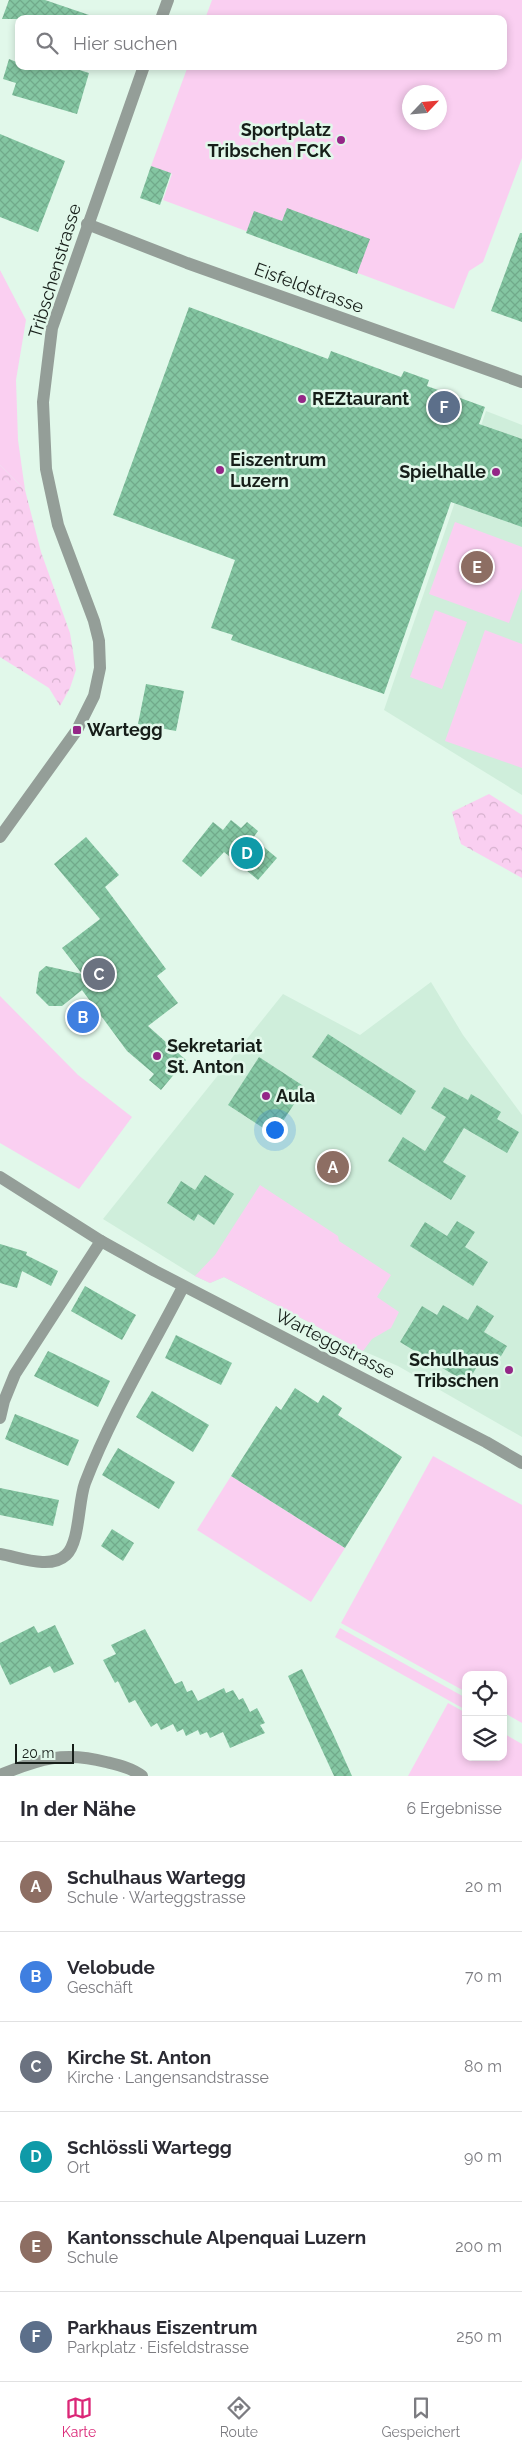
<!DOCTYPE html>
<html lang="de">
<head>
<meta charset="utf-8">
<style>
  body { margin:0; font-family:Raleway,sans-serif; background:#f7f7f7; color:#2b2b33 }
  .controls { position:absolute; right:15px; bottom:15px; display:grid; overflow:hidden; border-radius:10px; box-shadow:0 2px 8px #0003 }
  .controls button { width:45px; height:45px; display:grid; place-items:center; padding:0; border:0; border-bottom:1px solid #e1e1e2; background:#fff; color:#2b2b33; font:25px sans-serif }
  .compass { position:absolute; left:402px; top:85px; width:45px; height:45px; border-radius:50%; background:#fff; box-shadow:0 2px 8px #0003; rotate:64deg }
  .scale { position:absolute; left:15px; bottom:12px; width:59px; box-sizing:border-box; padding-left:5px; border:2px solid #161e19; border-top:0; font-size:14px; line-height:18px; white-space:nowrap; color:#161e19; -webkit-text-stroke:4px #e1f8ea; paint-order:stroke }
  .you { position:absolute; left:274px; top:1129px; width:18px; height:18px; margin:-12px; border:4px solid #fff; border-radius:50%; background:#1a73e8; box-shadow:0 0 0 8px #1a73e833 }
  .badge { display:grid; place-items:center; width:32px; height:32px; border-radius:50%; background:#db2777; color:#fff; font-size:16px; font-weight:700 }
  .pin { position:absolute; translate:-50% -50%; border:2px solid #fff; box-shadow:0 1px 5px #0006 }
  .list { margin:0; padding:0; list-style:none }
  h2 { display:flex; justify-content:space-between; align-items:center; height:65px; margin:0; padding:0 20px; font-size:21px }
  h2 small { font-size:16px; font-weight:400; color:#7c7c81 }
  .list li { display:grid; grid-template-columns:32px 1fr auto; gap:15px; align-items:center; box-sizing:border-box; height:90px; padding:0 20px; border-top:1px solid #e1e1e2 }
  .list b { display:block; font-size:19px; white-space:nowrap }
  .list p { margin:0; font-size:16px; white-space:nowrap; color:#7c7c81 }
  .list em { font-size:16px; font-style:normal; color:#7c7c81 }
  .icon { flex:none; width:28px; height:28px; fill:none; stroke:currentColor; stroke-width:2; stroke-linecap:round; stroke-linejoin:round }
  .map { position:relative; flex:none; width:522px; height:1776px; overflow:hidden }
  .search { position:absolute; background:#fff; box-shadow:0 2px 8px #0003; left:15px; right:15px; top:15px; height:55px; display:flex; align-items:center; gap:12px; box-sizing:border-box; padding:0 18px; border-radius:10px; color:#7c7c81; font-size:19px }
  .sheet { height:605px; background:#fff }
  nav { display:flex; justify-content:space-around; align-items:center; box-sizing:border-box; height:70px; border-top:1px solid #e1e1e2; background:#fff; font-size:14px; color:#7c7c81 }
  nav a { display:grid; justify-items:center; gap:2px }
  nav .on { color:#db2777 }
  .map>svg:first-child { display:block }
</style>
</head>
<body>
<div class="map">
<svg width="522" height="1776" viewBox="0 0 522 1776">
  <defs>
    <pattern id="forest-crowns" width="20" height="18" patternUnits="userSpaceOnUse" patternTransform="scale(1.25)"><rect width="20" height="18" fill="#facff1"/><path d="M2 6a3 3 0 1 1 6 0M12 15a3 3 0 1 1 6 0" fill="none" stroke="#d6b1ce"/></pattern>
    <pattern id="building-cross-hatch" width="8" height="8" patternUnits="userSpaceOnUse" patternTransform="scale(1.25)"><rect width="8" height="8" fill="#84c6a2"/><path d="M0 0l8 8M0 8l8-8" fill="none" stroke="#71aa8b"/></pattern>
  </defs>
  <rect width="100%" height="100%" fill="#e1f8ea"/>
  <g fill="#cfeedb">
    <polygon points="486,411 522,425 522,795 384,710"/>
    <polygon points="431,982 463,1035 522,1115 522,1437 398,1366 363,1351 224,1277 210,1283 195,1276 103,1219 283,994 360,1035"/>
  </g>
  <g fill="#facff1" fill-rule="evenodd">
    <path d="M212,0H522V158L483,262L469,271L454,309L163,200L172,174L151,166L188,66H503V19H205ZM410,92H440V122H410Z"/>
    <polygon points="0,270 26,320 16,380 18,440 25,490 0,465"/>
    <polygon points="455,522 522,547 522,588 509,623 429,594"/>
    <polygon points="435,610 467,622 442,689 410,677"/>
    <polygon points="485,630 522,644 522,768 445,741"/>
    <polygon points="0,996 78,1075 132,1117 79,1189 0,1143"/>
    <polygon points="260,1185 338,1236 339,1241 391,1275 377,1297 399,1312 391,1328 372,1339 363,1351 224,1277 210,1283 195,1276 215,1255"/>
    <polygon points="433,1456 522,1505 522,1723 503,1712 503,1675 466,1675 466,1692 341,1623"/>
    <polygon points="231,1476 345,1548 311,1602 197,1530"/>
    <polygon points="340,1628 466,1698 466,1710 335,1637"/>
    <polygon points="448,1703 466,1713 466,1757 503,1757 503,1733 522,1744 522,1776 408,1776"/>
  </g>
  <g fill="url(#forest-crowns)">
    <polygon points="0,465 25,490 41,552 70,633 76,670 70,688 60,706 49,688 0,657"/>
    <polygon points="489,794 522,815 522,878 461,844 452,812"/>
  </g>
  <g fill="url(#building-cross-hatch)">
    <polygon points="9,0 45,0 92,16 91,19 2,19"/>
    <polygon points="9,59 19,63 19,66 67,66 89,73 77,114 12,95 16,83 3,79"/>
    <polygon points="0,134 65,161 38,232 0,217"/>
    <polygon points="151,166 171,173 160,205 140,198"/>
    <polygon points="287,208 370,239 357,274 246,233 254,211 282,221"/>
    <polygon points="520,233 522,233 522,322 491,311"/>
    <polygon points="189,307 328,359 331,351 401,377 404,371 429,380 427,386 485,407 479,424 522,439 522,527 451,502 384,694 231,640 233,635 211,628 235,560 113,515"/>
    <polygon points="146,684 184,691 176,731 138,724"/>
    <polygon points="231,820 241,828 247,822 258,831 253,838 277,858 258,880 224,852 201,877 182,861 213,822 223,830"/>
    <polygon points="86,837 119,875 105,887 166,969 157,976 178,1003 148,1026 186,1060 161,1090 149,1080 154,1074 127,1051 82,990 62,1006 49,1006 36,993 39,972 46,966 82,974 62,948 100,919 54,864"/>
    <polygon points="328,1034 416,1091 401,1115 312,1057"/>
    <polygon points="259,1057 305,1087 274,1135 228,1105"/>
    <polygon points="444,1087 468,1100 471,1094 501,1112 497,1119 519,1132 507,1153 464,1128 443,1162 466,1176 451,1200 388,1161 403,1137 425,1151 446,1117 431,1108"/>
    <polygon points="205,1175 234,1194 214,1225 198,1214 194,1221 167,1203 181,1181 195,1190"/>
    <polygon points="457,1221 475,1232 465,1247 488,1262 473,1286 410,1246 425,1222 447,1236"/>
    <polygon points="0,1244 27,1252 26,1255 58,1271 51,1286 22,1271 17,1288 0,1283"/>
    <polygon points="85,1286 136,1315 122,1340 71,1311"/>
    <polygon points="443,1305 468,1320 477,1305 494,1316 484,1332 507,1346 494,1368 481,1360 467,1383 400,1342 422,1306 437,1315"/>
    <polygon points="176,1335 232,1363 221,1385 165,1358"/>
    <polygon points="48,1351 110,1381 98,1407 34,1376"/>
    <polygon points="295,1388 318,1403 323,1395 342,1408 338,1415 402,1457 345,1548 231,1476 276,1406 281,1410"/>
    <polygon points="152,1391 209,1425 193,1452 136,1417"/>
    <polygon points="15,1414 79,1440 68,1466 5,1439"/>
    <polygon points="118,1448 175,1482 159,1509 102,1475"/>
    <polygon points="0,1488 59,1500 53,1526 0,1515"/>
    <polygon points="112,1529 134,1543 123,1561 101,1546"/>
    <polygon points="55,1625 74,1664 54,1673 50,1666 10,1685 0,1664 0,1643 34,1626 38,1633"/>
    <polygon points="145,1629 175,1684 182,1681 187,1692 192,1690 198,1701 224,1688 226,1693 233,1690 239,1700 243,1698 250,1712 257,1708 265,1723 260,1725 265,1733 230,1748 223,1732 210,1738 207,1732 200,1735 198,1730 186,1736 183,1729 177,1732 173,1724 161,1730 157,1723 151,1727 135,1700 129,1703 118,1681 115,1683 103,1660 116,1654 111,1645"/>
    <polygon points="302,1669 334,1736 352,1776 334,1776 288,1676"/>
  </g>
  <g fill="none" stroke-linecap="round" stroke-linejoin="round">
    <g stroke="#949e98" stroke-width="12">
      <polyline points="87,224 187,263 522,382"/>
      <polyline points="0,1177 101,1241 155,1271 486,1442 522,1463"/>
      <polyline points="0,1418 4,1401 15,1374 101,1241"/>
      <path d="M0,1554C19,1557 50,1570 66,1555C80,1542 78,1502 85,1483C111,1415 150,1351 183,1287"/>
      <path d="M0,1775C39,1759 64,1751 106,1762C118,1765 132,1768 142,1776"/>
    </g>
    <g stroke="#949e98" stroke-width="12">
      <polyline points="161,19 168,0"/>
      <polyline points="0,837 77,730 94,696 100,668 99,641 94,621 58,525 46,469 43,402 52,328 144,66"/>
    </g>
  </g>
  <g fill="#942687" stroke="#e1f8ea" stroke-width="2">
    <circle cx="341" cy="140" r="5"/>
    <circle cx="302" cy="399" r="5"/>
    <circle cx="220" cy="470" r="5"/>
    <circle cx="496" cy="472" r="5"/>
    <rect x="72" y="725" width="10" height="10" rx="2.5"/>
    <circle cx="157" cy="1056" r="5"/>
    <circle cx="266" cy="1096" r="5"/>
    <circle cx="509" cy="1370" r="5"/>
  </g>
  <g text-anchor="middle" stroke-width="5" stroke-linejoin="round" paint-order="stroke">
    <g font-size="18" font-weight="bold" fill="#161e19" stroke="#e1f8ea" text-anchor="start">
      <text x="331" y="136" text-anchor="end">Sportplatz<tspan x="331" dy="21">Tribschen FCK</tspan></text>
      <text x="312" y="405">REZtaurant</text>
      <text x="230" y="466">Eiszentrum<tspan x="230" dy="21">Luzern</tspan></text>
      <text x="486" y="478" text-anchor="end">Spielhalle</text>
      <text x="87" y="736">Wartegg</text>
      <text x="167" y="1052">Sekretariat<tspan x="167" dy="21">St. Anton</tspan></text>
      <text x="276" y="1102">Aula</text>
      <text x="499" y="1366" text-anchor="end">Schulhaus<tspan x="499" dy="21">Tribschen</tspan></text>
    </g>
    <g font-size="18" fill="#161e19" stroke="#e1f8ea">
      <text transform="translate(55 271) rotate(-73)" y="6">Tribschenstrasse</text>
      <text transform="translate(309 288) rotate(20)" y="6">Eisfeldstrasse</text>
      <text transform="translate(335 1344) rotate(27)" y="6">Warteggstrasse</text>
    </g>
  </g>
</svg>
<div class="controls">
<button><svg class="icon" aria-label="locate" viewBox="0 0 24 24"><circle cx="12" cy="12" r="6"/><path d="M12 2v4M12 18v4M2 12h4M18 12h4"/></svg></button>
<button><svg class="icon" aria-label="layers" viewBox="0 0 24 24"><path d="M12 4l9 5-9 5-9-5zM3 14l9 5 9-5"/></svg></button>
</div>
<svg class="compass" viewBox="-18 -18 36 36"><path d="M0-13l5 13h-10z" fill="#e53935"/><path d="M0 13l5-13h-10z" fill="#7c7c81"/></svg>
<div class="scale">20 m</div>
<div class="you"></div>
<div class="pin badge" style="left:333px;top:1167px;background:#8d6e63">A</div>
<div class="pin badge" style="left:83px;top:1017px;background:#3f7fe0">B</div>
<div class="pin badge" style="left:99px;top:974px;background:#6b7280">C</div>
<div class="pin badge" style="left:247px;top:853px;background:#0f9aa8">D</div>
<div class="pin badge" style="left:477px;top:567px;background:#8d6e63">E</div>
<div class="pin badge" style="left:444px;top:407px;background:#5c6f8a">F</div>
<div class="search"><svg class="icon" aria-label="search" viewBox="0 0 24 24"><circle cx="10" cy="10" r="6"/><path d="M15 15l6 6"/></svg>Hier suchen</div>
</div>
<section class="sheet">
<h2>In der Nähe<small>6 Ergebnisse</small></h2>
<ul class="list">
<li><span class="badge" style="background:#8d6e63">A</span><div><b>Schulhaus Wartegg</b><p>Schule · Warteggstrasse</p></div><em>20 m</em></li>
<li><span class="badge" style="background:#3f7fe0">B</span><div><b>Velobude</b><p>Geschäft</p></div><em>70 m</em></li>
<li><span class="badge" style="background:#6b7280">C</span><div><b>Kirche St. Anton</b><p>Kirche · Langensandstrasse</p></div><em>80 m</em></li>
<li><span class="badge" style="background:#0f9aa8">D</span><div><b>Schlössli Wartegg</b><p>Ort</p></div><em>90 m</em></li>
<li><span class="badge" style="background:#8d6e63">E</span><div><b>Kantonsschule Alpenquai Luzern</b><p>Schule</p></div><em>200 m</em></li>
<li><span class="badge" style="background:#5c6f8a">F</span><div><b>Parkhaus Eiszentrum</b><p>Parkplatz · Eisfeldstrasse</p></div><em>250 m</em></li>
</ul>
</section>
<nav>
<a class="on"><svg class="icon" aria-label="map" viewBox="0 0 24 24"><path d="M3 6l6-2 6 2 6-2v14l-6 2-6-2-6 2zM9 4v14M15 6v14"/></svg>Karte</a>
<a><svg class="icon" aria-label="directions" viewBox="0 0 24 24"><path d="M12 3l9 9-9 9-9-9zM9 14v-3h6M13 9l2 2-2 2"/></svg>Route</a>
<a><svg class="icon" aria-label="saved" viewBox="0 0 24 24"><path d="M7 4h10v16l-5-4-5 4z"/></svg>Gespeichert</a>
</nav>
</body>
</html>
